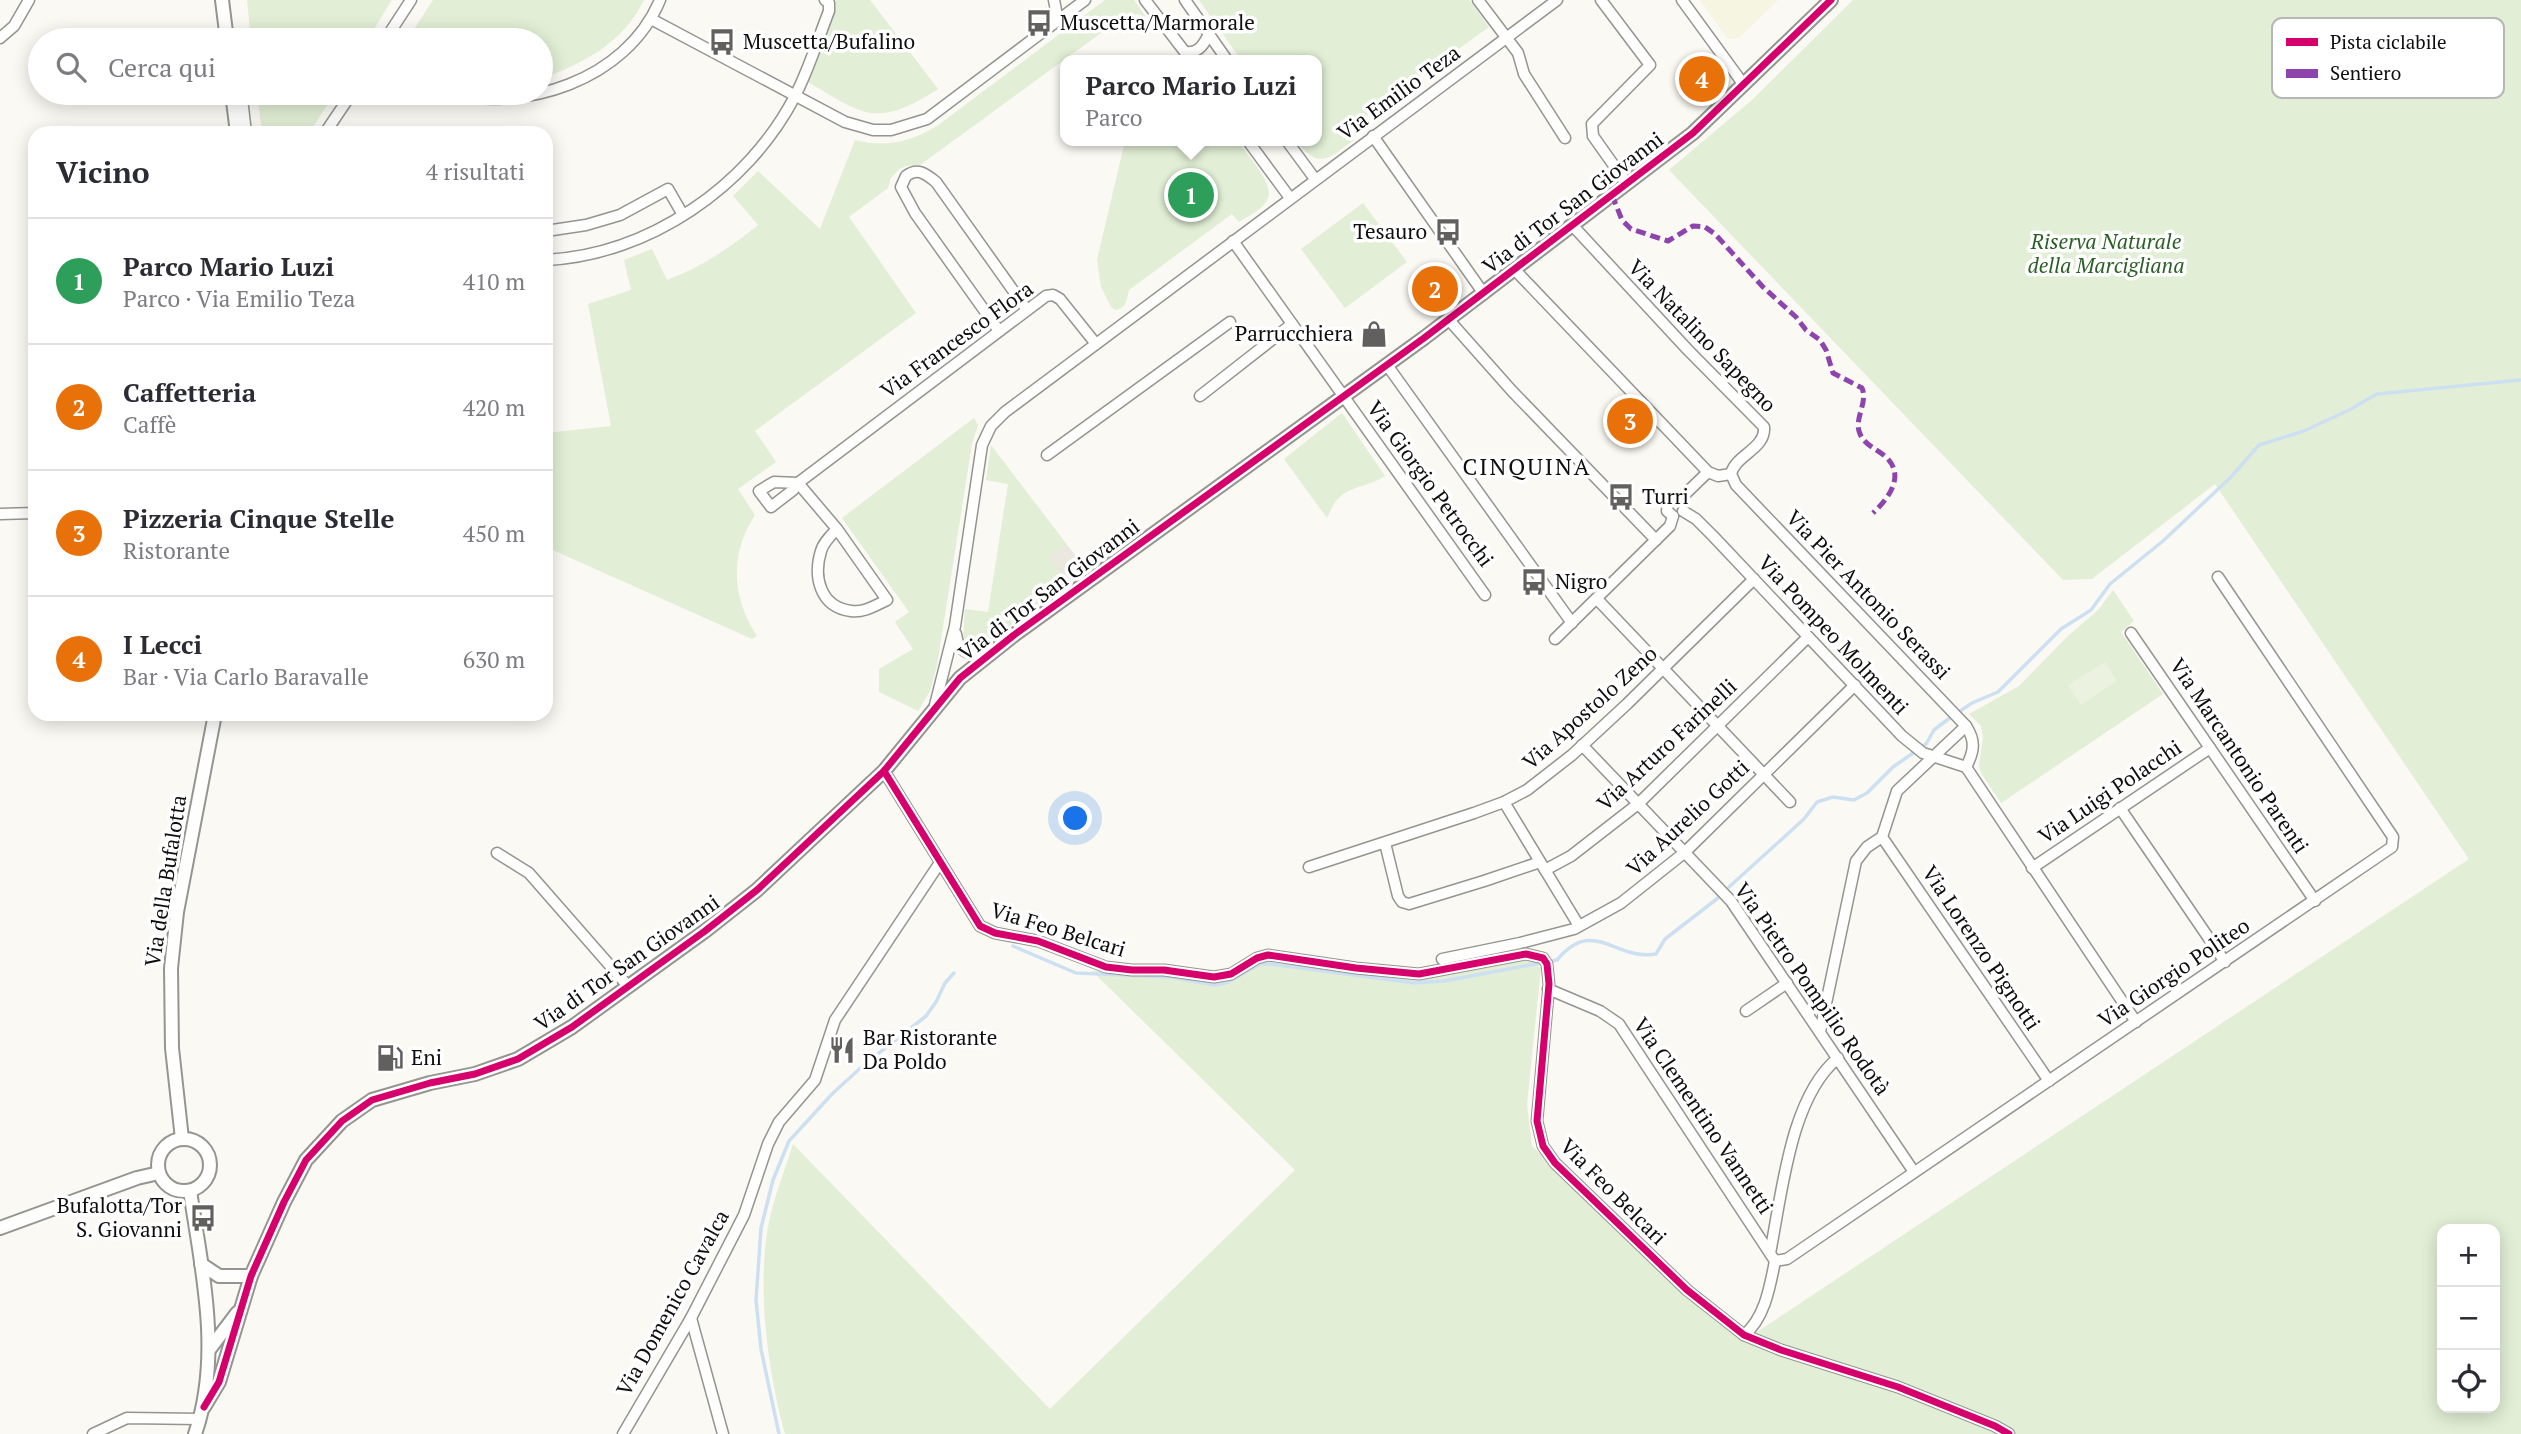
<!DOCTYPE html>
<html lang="it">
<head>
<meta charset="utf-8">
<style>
  body { margin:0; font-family:"PT Serif",serif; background:#f2f2f3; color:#2b2b33 }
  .controls { position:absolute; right:21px; bottom:21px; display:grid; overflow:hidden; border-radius:14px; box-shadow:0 4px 18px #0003 }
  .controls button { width:63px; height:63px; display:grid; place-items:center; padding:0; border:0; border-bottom:2px solid #e1e1e2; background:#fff; color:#2b2b33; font:35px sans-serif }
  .you { position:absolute; left:1076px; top:819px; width:24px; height:24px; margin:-18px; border:5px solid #fff; border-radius:50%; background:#1a73e8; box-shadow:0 0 0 10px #1a73e833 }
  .badge { display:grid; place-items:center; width:46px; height:46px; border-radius:50%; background:#ea580c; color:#fff; font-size:23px; font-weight:700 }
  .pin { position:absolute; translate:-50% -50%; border:4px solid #fff; box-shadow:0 2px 7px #0006 }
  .popup { position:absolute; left:1060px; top:55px; width:262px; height:91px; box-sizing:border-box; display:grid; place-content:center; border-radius:14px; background:#fff; filter:drop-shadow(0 2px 5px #0005); font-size:23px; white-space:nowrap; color:#7c7c81 }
  .popup b { font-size:26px; color:#2b2b33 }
  .popup::after { content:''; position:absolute; left:50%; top:100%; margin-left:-14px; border:14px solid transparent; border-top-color:#fff }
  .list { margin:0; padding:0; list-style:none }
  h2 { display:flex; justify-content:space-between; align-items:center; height:91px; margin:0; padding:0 28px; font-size:30px }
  h2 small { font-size:23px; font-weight:400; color:#7c7c81 }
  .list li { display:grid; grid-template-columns:46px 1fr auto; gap:21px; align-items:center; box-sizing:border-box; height:126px; padding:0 28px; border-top:2px solid #e1e1e2 }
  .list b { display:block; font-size:26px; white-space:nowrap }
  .list p { margin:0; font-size:23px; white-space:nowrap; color:#7c7c81 }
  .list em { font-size:23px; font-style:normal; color:#7c7c81 }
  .icon { flex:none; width:38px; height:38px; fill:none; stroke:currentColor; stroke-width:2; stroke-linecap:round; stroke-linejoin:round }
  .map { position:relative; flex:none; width:2521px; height:1434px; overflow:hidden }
  .search { position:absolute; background:#fff; box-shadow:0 4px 18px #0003; left:28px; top:28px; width:525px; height:77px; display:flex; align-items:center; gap:18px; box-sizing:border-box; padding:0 24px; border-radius:38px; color:#7c7c81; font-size:26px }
  .panel { position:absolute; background:#fff; box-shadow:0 4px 18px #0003; left:28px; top:126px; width:525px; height:595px; border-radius:21px }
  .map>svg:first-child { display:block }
</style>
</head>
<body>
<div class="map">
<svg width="2521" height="1434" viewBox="0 0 2521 1434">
  <rect width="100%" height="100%" fill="#faf9f3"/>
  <polygon fill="#f5f5e1" points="1700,0 1778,0 1739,38 1728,39"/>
  <g fill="#e2eed5" fill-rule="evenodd">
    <polygon points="247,0 392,0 367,40 251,40"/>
    <path d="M433,0H644C623,43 584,63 541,79V40H407Z"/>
    <path d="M836,0H870L938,89C874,130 863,114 803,79L828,33Z"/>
    <path d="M1105,0H1134L1146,17L1137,14L1123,17L920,165L906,166L899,169L891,178L888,188L849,217L916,313L755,431L776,462L738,489L755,515C730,553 731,597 757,636L752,639L546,547V433L611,426L588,304L631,290L624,260L652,249L667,280C701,267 729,249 758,225L733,196L758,171L820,229L855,140C885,148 910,142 937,126Z"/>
    <path d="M1199,0H1469L1489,27L1348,129L1354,140C1329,158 1319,171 1297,141H1317V60H1241Z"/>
    <path d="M1853,0H2521V1434H785C768,1371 757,1292 768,1227C773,1199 785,1171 793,1144L1050,1409L1295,1170L1092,971L1148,973L1222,981L1259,959L1296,961L1417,979L1530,959L1541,968L1527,1104L1532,1146L1745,1340L2469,859L2215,484L2092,579L2063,580L1669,170L1753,99ZM2442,1229H2495V1408H2442Z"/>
    <polygon points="257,93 335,93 309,133 262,133"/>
    <path d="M1125,141H1237C1246,153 1274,183 1268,198C1264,209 1248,216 1239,222L1232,214L1129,290C1126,300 1128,307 1116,310L1111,307L1101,287L1097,260Z"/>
    <polygon points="1363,203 1407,262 1345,308 1301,249"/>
    <path d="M1342,413L1385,476C1358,493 1342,481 1327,518L1284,459Z"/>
    <polygon points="974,418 978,425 972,444 937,665 930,691 918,711 879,692 879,669 913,649 895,622 909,612 842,518"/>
    <path d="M991,445L1084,567L982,648C974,650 968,648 963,641L965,609L988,612L1008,484L986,480Z"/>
    <polygon points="2113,590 2134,621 2121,632 2163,694 2001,803 1981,773 1979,766 1983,738 1981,726 1969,714 2019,686 2068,636 2099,609"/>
  </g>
  <polygon fill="#ebf2df" points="2105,662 2117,681 2081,705 2068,685"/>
  <polygon fill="#eae8df" points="1066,544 1084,567 1066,581 1049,557"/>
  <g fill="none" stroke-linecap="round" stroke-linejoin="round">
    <g stroke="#cde0f1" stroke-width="3.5">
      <polyline points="1729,887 1804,819 1817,802 1833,797 1854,800 1867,793 1893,767 1926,744 1934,730 1947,720 1972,703 1998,692 2061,629 2091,610 2110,584 2163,541 2231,477 2259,445 2304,431 2349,410 2377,394 2521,380"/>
      <path d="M1013,946L1076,973L1170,977L1215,985L1226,983L1260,964H1271L1414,983L1444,981L1557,960C1594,916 1614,961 1656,954L1665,939L1718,898"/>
      <polyline points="779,1434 761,1349 756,1300 761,1228 773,1180 789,1141 833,1093 865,1064 926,1016 936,1002 945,983 954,973"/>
    </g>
    <defs>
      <g id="minor">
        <polyline points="1054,0 1058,21"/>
        <polyline points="1145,0 1191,60"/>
        <polyline points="1185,0 1227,60"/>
        <polyline points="1478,0 1518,53 1524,74 1565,138"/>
        <polyline points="1601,0 1650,65 1592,124 1593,136 1627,184"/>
        <polyline points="1682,0 1744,85"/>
        <polyline points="651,19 845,122 873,130 891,130 927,119 1085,0"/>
        <polyline points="0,38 14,26 29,0"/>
        <polyline points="385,40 411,0"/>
        <path d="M1185,52C1197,54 1203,46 1208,36"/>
        <polyline points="238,93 243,107 246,133"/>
        <path d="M443,93C524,113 626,81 660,0"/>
        <polyline points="325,133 352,93"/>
        <polyline points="1373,136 1484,294"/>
        <polyline points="1248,141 1290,198"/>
        <polyline points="1287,141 1315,179"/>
        <path d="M1573,226L1687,349L1764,427C1766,449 1735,455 1731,474"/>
        <polyline points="546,231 586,225 620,215 668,189 683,215"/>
        <polyline points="1233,241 1485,595"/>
        <path d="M546,260C648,255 748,187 795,96C809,69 818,39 829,11V3L825,0"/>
        <polyline points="1515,270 1708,472 1718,476 1731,474"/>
        <polyline points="1449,320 1512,391 1656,540"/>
        <path d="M999,331L915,213L901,187L906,176C918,167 926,174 936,182L1027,310"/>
        <polyline points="1387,365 1572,623"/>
        <polyline points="1200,396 1292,324"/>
        <polyline points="1047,455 1230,322"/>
        <path d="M1731,474L1736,485L1966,726C1976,741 1974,752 1966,767"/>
        <polyline points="1683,511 1696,519 1713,536 1902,736 1923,753 1966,767"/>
        <polyline points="0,514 35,513"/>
        <polyline points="1673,516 1667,511 1668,502 1673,499 1679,500 1708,472"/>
        <path d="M837,529C831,535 823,543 821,551C813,577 820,607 851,611C864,613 876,605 887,600L837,529L798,483L774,482L759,491L771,507L793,490L798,483L1046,296L1053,295L1060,299L1096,344"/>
        <polyline points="1597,599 1790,802"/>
        <polyline points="2131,633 2315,901"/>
        <path d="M956,634C959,658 975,655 994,650"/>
        <polyline points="1555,639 1670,526 1673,516"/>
        <polyline points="935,705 955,626 982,445 991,426 1005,412 1557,0"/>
        <polyline points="1582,745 1731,901 1914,1172"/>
        <polyline points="1966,767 2136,1022"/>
        <polyline points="884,771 980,926 995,933 1038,941 1106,967 1132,970 1164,970 1214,977 1231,974 1257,958 1268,955 1356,968 1419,974 1526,954 1543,958 1547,964 1549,984 1537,1121 1543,1146 1555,1163 1687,1290 1744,1335 1781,1350 1898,1387 1995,1426 2009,1434"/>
        <polyline points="1504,802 1579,926"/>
        <polyline points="2120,808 2225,962"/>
        <polyline points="1882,837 2049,1081"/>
        <polyline points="1385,843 1398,896 1402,902 1409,904 1484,881 1540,862"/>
        <polyline points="497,853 529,873 627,985"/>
        <polyline points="1309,867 1474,813 1504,802 1527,790 1572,755 1627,704 1754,579"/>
        <polyline points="2032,868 2210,748"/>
        <polyline points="1545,870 1571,856 1638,804 1808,637"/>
        <polyline points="1442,959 1520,943 1574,929 1621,903 1684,853 1855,685"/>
        <polyline points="1548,989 1600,1011 1619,1024 1775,1261"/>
        <polyline points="1746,1011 1787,983"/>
        <polyline points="1820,1032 1856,861 1867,847 1882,837 1897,791 1966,726"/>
        <path d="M1770,1253C1782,1194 1790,1097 1838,1058"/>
        <polyline points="1775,1261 1787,1259 2392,847 2393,837 2218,577"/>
        <polyline points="691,1318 723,1434"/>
        <path d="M1744,1335C1765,1318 1770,1286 1775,1261"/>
        <polyline points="93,1434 127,1418 200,1419"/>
        <polyline points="623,1434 691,1318 744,1215 768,1144 779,1122 815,1080 835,1020 939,864"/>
      </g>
      <g id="tertiary">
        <polyline points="222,0 227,40"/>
        <polyline points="232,93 237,133"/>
        <circle cx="184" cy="1165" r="26"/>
        <polyline points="182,1139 172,1048 171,968 177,912 215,714"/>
        <path d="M190,1191C202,1271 222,1356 195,1434"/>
        <polyline points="0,1228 137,1178 159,1173"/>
        <polyline points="201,1264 219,1276 251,1276"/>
        <polyline points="209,1350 237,1313"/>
        <polyline points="204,1407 219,1382 251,1276 284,1202 306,1160 342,1121 372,1100 430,1083 475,1074 518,1059 572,1027 705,931 757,890 884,771 960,678 1014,635 1424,338 1693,133 1831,0"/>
      </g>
    </defs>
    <use href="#minor" stroke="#949491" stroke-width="13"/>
    <use href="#tertiary" stroke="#949491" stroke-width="16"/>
    <use href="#minor" stroke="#fefefd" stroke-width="10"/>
    <use href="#tertiary" stroke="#fefefd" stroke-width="12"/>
    <path stroke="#8e44ad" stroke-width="5" stroke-dasharray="10 5" stroke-linecap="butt" d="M1612,195L1622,220L1631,229L1668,241L1693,226L1705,227L1715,234L1763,287L1796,317L1806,330L1820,340L1826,350L1833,373L1862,388C1868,402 1855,417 1859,431C1863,445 1876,448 1886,457C1906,476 1888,499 1873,513"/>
    <defs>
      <g id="cycleway">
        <polyline points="884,771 980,926 995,933 1038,941 1106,967 1132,970 1164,970 1214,977 1231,974 1257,958 1268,955 1356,968 1419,974 1526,954 1543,958 1547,964 1549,984 1537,1121 1543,1146 1555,1163 1687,1290 1744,1335 1781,1350 1898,1387 1995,1426 2009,1434"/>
        <polyline points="204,1407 219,1382 251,1276 284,1202 306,1160 342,1121 372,1100 430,1083 475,1074 518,1059 572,1027 705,931 757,890 884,771 960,678 1014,635 1424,338 1693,133 1831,0"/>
      </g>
    </defs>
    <use href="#cycleway" stroke="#fff" stroke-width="11"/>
    <use href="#cycleway" stroke="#d6006c" stroke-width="7"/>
  </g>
  <defs>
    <symbol id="bus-bare" viewBox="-9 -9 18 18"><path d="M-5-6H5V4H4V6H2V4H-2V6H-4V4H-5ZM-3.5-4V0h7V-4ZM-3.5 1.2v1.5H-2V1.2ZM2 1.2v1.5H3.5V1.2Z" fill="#61605e" stroke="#fff" stroke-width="2.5" paint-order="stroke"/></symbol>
    <symbol id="shop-bare" viewBox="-9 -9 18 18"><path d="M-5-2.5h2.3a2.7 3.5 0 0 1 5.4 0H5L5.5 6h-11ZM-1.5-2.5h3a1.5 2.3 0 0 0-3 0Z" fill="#61605e" stroke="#fff" stroke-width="2.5" paint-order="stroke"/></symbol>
    <symbol id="restaurant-bare" viewBox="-9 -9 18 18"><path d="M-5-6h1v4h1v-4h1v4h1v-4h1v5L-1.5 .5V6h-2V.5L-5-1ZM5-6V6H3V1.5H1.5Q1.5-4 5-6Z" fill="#61605e" stroke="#fff" stroke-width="2.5" paint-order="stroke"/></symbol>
    <symbol id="fuel-bare" viewBox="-9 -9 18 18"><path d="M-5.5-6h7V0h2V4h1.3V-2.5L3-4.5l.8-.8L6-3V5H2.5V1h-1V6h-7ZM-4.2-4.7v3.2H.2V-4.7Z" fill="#61605e" stroke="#fff" stroke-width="2.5" paint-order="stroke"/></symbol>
  </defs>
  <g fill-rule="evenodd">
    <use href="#bus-bare" x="1020" y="4" width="38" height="38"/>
    <use href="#bus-bare" x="703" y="23" width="38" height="38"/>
    <use href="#bus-bare" x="1429" y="213" width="38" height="38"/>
    <use href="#shop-bare" x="1355" y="315" width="38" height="38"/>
    <use href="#bus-bare" x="1602" y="478" width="38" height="38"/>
    <use href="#bus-bare" x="1515" y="563" width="38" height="38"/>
    <use href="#restaurant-bare" x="823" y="1031" width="38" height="38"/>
    <use href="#fuel-bare" x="371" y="1039" width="38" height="38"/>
    <use href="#bus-bare" x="184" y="1199" width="38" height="38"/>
  </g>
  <g text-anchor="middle" stroke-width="7" stroke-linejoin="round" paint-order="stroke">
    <g font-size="21" fill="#0e0e0e" stroke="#fff" text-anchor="start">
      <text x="1060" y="30">Muscetta/Marmorale</text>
      <text x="743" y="49">Muscetta/Bufalino</text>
      <text x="1427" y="239" text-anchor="end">Tesauro</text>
      <text x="1353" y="341" text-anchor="end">Parrucchiera</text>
      <text x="1642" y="504">Turri</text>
      <text x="1555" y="589">Nigro</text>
      <text x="863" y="1045">Bar Ristorante<tspan x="863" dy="24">Da Poldo</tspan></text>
      <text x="411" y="1065">Eni</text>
      <text x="182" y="1213" text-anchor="end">Bufalotta/Tor<tspan x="182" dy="24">S. Giovanni</tspan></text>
    </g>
    <g font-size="21" fill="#0e0e0e" stroke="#fff">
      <text transform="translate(1399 93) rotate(-36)" y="7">Via Emilio Teza</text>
      <text transform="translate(1573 203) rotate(-37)" y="7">Via di Tor San Giovanni</text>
      <text transform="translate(1702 336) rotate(46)" y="7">Via Natalino Sapegno</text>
      <text transform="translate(957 340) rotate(-36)" y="7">Via Francesco Flora</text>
      <text transform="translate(1430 484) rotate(54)" y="7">Via Giorgio Petrocchi</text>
      <text transform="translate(1049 590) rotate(-37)" y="7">Via di Tor San Giovanni</text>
      <text transform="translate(1868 595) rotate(46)" y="7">Via Pier Antonio Serassi</text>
      <text transform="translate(1833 635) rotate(47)" y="7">Via Pompeo Molmenti</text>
      <text transform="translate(1590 708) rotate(-42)" y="7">Via Apostolo Zeno</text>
      <text transform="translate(1667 745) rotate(-43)" y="7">Via Arturo Farinelli</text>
      <text transform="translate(2239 756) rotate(56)" y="7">Via Marcantonio Parenti</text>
      <text transform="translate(2110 792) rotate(-34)" y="7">Via Luigi Polacchi</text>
      <text transform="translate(1688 818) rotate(-43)" y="7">Via Aurelio Gotti</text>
      <text transform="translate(166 881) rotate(-81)" y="7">Via della Bufalotta</text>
      <text transform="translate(1058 930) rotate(17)" y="7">Via Feo Belcari</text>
      <text transform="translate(1981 948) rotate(56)" y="7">Via Lorenzo Pignotti</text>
      <text transform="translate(627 963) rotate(-35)" y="7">Via di Tor San Giovanni</text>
      <text transform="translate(2174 973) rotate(-34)" y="7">Via Giorgio Politeo</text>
      <text transform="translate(1812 989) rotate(55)" y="7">Via Pietro Pompilio Rodotà</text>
      <text transform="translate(1703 1116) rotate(56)" y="7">Via Clementino Vannetti</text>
      <text transform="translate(1613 1192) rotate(45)" y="7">Via Feo Belcari</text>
      <text transform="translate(673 1303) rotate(-61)" y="7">Via Domenico Cavalca</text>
    </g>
    <g font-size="21" font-style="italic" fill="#2b5f25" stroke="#fff">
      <text x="2106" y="249">Riserva Naturale<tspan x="2106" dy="24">della Marcigliana</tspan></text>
    </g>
    <g font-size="23" letter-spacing="2" fill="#0e0e0e" stroke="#fff">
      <text x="1527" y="475">CINQUINA</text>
    </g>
  </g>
  <rect x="2272" y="18" width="232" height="80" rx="10" fill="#fff" stroke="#b7b7b7" stroke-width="2"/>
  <rect x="2286" y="38" width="32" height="8" fill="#d6006c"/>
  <rect x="2286" y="69" width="32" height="9" fill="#8e44ad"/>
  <g font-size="19" fill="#0e0e0e">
    <text x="2330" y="49">Pista ciclabile</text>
    <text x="2330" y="80">Sentiero</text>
  </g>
</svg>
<div class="controls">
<button>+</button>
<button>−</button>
<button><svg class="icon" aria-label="locate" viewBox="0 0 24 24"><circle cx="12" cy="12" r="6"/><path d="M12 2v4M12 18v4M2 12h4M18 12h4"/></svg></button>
</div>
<div class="you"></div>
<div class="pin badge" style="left:1191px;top:195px;background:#2e9e5b">1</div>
<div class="popup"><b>Parco Mario Luzi</b>Parco</div>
<div class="pin badge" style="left:1435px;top:289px;background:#e8710a">2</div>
<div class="pin badge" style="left:1630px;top:421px;background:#e8710a">3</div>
<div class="pin badge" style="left:1702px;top:79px;background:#e8710a">4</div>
<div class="search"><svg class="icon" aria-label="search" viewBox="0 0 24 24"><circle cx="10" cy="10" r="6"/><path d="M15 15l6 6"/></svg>Cerca qui</div>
<section class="panel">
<h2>Vicino<small>4 risultati</small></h2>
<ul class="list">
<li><span class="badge" style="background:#2e9e5b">1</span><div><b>Parco Mario Luzi</b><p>Parco · Via Emilio Teza</p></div><em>410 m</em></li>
<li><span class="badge" style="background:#e8710a">2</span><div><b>Caffetteria</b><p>Caffè</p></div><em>420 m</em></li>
<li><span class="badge" style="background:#e8710a">3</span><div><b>Pizzeria Cinque Stelle</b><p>Ristorante</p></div><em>450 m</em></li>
<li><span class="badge" style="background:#e8710a">4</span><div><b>I Lecci</b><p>Bar · Via Carlo Baravalle</p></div><em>630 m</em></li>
</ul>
</section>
</div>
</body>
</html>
